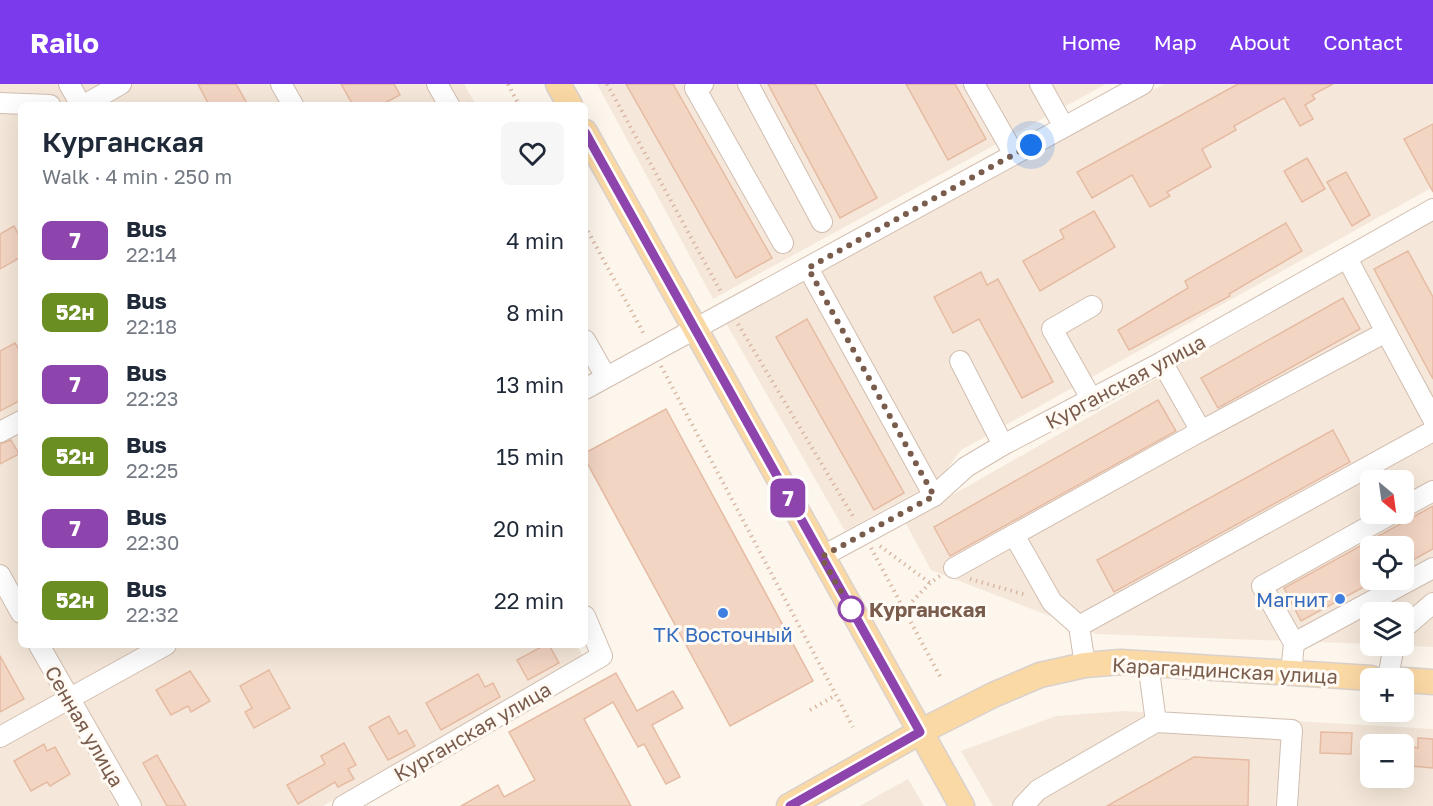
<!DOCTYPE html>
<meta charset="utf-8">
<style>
body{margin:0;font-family:"Golos Text",sans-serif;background:#f6f6f7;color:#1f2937;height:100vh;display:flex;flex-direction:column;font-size:22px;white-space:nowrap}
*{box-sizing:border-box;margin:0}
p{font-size:20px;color:#747a83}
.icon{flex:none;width:33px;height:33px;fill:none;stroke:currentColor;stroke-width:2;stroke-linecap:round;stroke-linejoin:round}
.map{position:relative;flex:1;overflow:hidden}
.side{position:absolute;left:18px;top:18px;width:570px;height:546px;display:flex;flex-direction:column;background:#fff;border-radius:9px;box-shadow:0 6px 24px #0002}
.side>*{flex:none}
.badge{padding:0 12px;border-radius:9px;font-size:21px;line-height:39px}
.needle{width:39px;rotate:151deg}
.tools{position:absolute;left:1360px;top:386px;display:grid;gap:12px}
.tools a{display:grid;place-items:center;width:54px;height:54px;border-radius:9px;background:#fff;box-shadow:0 6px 24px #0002;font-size:30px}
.you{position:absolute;width:30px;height:30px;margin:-15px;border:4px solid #fff;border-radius:50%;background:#1a73e8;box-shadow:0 0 0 9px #1a73e833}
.map>.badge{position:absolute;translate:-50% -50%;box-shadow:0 0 0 3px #fff}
.round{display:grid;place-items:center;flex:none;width:63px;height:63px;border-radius:9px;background:#f6f6f7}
.headline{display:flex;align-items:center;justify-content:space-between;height:102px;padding:0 24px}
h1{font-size:28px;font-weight:600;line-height:45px}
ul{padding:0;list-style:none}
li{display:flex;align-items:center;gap:18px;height:72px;padding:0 24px}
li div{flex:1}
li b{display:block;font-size:22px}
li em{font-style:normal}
li .badge{min-width:66px;font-weight:700;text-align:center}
header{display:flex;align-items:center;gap:36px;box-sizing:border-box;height:84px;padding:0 30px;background:#7c3aed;color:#fff}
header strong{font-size:28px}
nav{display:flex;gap:33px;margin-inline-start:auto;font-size:21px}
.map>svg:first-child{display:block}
</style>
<header>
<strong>Railo</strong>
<nav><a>Home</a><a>Map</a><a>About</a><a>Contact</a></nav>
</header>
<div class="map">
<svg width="1433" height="722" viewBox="0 0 1433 722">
<rect width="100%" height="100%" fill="#fdf6ec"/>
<g fill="#f5e8da" fill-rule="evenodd">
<path d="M0 0H464L476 21H21V561H577L584 574 323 722H0Z"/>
<path d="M597 0H1106L713 215Z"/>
<path d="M1164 0H1433V103L961 366 939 396 845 447 726 239Z"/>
<path d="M1433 137V563L1385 561H1404V528H1371V560L1096 550 931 486 905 438ZM1371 396H1404V429H1371ZM1371 462H1404V495H1371Z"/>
<path d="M1125 627 1433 645V722H993L961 667 1056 632ZM1371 660H1404V693H1371Z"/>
<path d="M908 695 924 722H860L886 707Z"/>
</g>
<g fill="#f3d5c3" stroke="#e6bba3" stroke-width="1.5">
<path d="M198 0H236L248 21H209Z"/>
<path d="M341 0H394L400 11 381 21H353Z"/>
<path d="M626 0H673L772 174 736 194Z"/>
<path d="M768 0H815L877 114 840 134Z"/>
<path d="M906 0H955L986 55 948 76Z"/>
<path d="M1238 0H1333L1312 11 1315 15 1305 21 1313 35 1300 42 1284 14 1234 42 1236 46 1202 65 1211 83 1167 108 1170 112 1150 123 1132 91 1092 114 1077 88Z"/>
<path d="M1433 40V108L1404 55Z"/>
<path d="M1307 74 1325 105 1302 118 1284 87Z"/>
<path d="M1346 88 1370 131 1352 142 1327 98Z"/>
<path d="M1094 127 1115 163 1040 207 1023 177 1064 154 1060 146Z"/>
<path d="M1286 139 1302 167 1229 210 1230 212 1129 266 1118 246 1188 204 1185 197Z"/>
<path d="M14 142 21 155V173L0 185V150Z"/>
<path d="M1408 167 1433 213V295L1374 185Z"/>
<path d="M981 188 987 201 998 195 1053 298 1022 314 979 235 953 249 934 213Z"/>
<path d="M1343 214 1360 245 1218 324 1201 294Z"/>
<path d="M807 235 904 409 874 426 776 253Z"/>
<path d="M15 259 21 269V316L0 327V267Z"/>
<path d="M1158 316 1176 347 950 472 934 443Z"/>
<path d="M666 325 813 597 730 642 585 375V369Z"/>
<path d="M1333 346 1350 378 1114 508 1097 476Z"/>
<path d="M11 356 19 370 0 380V360Z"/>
<path d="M1433 422V465L1404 481V462H1371V499L1301 537 1284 504Z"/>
<path d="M545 561H549L559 579 528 596 517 576Z"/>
<path d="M0 572 24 615 0 628Z"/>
<path d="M269 586 290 624 254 644 245 628 252 624 240 602Z"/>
<path d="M190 587 210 617 191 628 188 622 171 631 156 606Z"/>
<path d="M616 589 637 627 673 607 683 624 652 641 680 693 666 700 644 660 638 663 613 618 584 635 631 722H461L498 701 504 713 535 696 509 648Z"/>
<path d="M478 590 485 603 493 599 500 613 441 646 426 619Z"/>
<path d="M389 632 399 650 406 646 415 662 388 676 369 643Z"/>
<path d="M1321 648 1352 649 1351 670 1320 669Z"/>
<path d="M1418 654 1433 655V684L1412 682 1413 663 1418 664Z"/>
<path d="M344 659 356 681 348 685 354 695 338 703 335 698 298 720 287 701 325 680 321 672Z"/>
<path d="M44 660 47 667 55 663 70 690 50 702 47 698 31 707 14 677Z"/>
<path d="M157 671 186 722H167L143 679Z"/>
<path d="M1194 673 1249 676 1248 722H1107Z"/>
</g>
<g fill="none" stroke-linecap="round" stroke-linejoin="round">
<defs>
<g id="minor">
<path d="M69 0 81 21"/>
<path d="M281 0 293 21"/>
<path d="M437 0 449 21"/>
<path d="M703 0 695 4 783 159"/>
<path d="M748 0 822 138"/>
<path d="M974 0 1014 70"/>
<path d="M1040 0 1064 43"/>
<path d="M0 19 50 21"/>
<path d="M84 21 121 0"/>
<path d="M808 184 934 412"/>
<path d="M1386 248 1433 335"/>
<path d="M585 256 606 293"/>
<path d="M960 277 1003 361"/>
<path d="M585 305 1143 0"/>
<path d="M1092 316 1052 245 1092 222"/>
<path d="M1201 347 1386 248 1347 174"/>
<path d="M0 348 21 337"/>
<path d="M1404 423 1433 407"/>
<path d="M1014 451 1052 518 1079 542"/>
<path d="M821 473 934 412 966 383 1003 361 1162 278 1433 125"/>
<path d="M954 484 1201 347 1162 278"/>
<path d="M0 491 21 529"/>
<path d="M1404 544 1433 519"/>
<path d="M1294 559 1262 502 1393 429"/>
<path d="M39 561 131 722"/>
<path d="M1148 579 1156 638 1292 646 1287 722"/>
<path d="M1085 581 1079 542 1433 347"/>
<path d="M1291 589 1294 559 1433 484"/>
<path d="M1388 594 1394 561"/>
<path d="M0 653 166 561"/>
<path d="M343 722 602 572 585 532"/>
<path d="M1023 722 1038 706 1156 638"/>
</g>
<g id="major">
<path d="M558 0 570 21"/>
<path d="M585 48 962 722"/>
<path d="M1404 596 1433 598"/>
<path d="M789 722 920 648 993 611 1040 591 1085 581 1121 578 1371 594"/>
</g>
</defs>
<use href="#minor" stroke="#d1beb0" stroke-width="22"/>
<use href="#major" stroke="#dad1cd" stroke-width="27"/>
<g stroke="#d9b8a5" stroke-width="4" stroke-dasharray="1.5 4.5" stroke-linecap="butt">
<path d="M508 0 519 21"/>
<path d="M607 0 722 210"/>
<path d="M585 142 645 252"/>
<path d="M738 240 854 434"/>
<path d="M661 282 853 643"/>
<path d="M880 462 930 499"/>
<path d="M871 464 942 596"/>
<path d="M970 495 1026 511"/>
<path d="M904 526 930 499 940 492"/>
<path d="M810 626 836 611"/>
</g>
<use href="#minor" stroke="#fff" stroke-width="20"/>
<use href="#major" stroke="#fbd9a5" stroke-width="24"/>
</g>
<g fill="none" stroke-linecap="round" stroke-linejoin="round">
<defs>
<path id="line" d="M585 48 920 648 790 722"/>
</defs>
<use href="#line" stroke="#fff" stroke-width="14"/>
<use href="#line" stroke="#8e44ad" stroke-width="9"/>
<path stroke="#7a5c4d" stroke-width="6" stroke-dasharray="0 10.8" d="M851 525 854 530 821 473 934 412 808 184 1031 61"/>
</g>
<g fill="#3f7fe0" stroke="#fffaf3" stroke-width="2">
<circle cx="1340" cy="515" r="6"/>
<circle cx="723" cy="529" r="6"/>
</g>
<circle fill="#fff" stroke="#8e44ad" stroke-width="3" cx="851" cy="525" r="12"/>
<g text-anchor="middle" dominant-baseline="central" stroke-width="6" stroke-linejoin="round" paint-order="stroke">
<g font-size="20" fill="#7a5c4d" stroke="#fffaf3">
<text transform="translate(1125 297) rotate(-28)">Курганская улица</text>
<text transform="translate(1225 586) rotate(3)">Карагандинская улица</text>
<text transform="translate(85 642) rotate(60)">Сенная улица</text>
<text transform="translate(472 647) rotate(-30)">Курганская улица</text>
</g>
<g font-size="20" fill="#366cbe" stroke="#fffaf3" text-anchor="end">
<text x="1328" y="515">Магнит</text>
<text x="723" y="550" text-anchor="middle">ТК Восточный</text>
</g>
<g font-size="20" font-weight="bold" fill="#7a5c4d" stroke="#fffaf3" text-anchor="start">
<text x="869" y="525">Курганская</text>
</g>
</g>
</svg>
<div class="tools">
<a><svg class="needle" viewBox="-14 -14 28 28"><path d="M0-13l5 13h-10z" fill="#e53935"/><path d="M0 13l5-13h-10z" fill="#747a83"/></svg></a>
<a><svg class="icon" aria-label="locate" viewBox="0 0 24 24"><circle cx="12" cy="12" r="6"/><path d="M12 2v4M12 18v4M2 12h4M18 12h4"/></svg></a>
<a><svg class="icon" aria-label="layers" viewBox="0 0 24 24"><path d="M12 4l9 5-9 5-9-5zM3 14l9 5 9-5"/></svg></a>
<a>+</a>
<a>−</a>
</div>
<div class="you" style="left:1031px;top:61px"></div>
<b class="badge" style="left:788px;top:414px;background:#8e44ad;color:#fff">7</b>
<section class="side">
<div class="headline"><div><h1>Курганская</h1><p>Walk · 4 min · 250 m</p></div><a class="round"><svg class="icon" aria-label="heart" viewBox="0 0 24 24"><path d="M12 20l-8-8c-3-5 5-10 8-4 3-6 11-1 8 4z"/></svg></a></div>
<ul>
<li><span class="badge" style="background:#8e44ad;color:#fff">7</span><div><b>Bus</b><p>22:14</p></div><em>4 min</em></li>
<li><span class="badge" style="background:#6b8e23;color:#fff">52н</span><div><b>Bus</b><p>22:18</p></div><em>8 min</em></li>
<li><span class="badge" style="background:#8e44ad;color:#fff">7</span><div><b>Bus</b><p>22:23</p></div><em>13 min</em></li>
<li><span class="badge" style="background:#6b8e23;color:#fff">52н</span><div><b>Bus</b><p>22:25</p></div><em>15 min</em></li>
<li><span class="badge" style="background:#8e44ad;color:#fff">7</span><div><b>Bus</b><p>22:30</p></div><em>20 min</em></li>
<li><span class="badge" style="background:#6b8e23;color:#fff">52н</span><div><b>Bus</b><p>22:32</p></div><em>22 min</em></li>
</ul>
</section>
</div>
